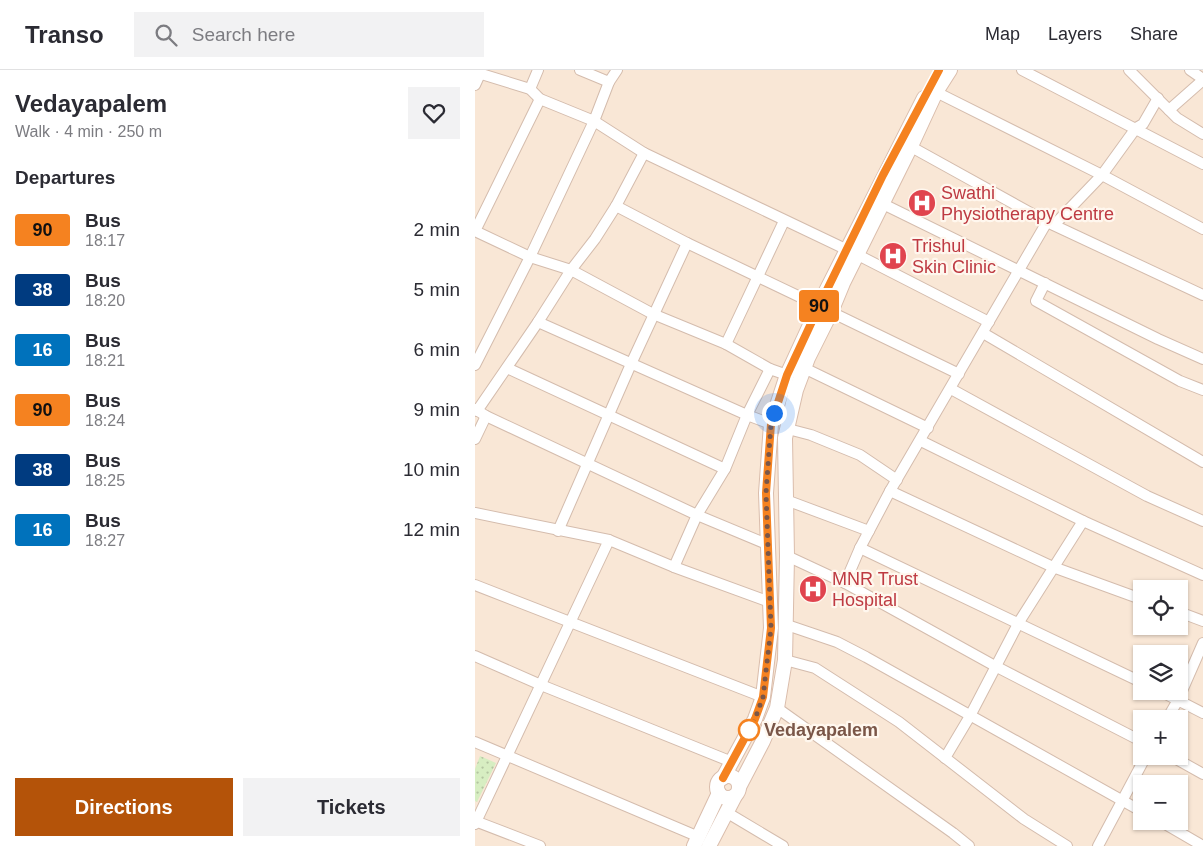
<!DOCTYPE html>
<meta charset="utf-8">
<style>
body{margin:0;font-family:Helvetica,sans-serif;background:#f2f2f3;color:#2b2b33;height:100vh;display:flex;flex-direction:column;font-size:19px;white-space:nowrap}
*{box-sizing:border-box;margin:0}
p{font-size:16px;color:#7c7c81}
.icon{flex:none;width:28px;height:28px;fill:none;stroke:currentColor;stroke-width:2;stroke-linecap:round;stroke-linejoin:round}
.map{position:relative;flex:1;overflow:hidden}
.panel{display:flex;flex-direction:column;background:#fff;width:475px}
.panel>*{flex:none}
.badge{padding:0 10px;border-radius:4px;font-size:18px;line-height:32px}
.fabs{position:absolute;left:658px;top:510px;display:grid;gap:10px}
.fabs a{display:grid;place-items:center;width:55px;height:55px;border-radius:0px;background:#fff;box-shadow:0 1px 4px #0004;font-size:25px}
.you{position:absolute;width:25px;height:25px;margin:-12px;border:4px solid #fff;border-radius:50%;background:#1a73e8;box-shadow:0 0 0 8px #1a73e833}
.map>.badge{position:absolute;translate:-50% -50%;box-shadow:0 0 0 2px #fff}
h2{padding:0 15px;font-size:19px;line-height:45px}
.round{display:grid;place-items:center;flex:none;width:52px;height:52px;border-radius:0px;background:#f2f2f3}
.summary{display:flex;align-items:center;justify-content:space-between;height:85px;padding:0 15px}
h1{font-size:24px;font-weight:700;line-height:38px}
.primary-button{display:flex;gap:10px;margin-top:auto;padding:10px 15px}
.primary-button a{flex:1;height:58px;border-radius:0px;background:#b45309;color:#fff;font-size:20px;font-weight:700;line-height:58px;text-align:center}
.primary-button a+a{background:#f2f2f3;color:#2b2b33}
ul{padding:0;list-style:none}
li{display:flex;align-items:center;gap:15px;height:60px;padding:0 15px}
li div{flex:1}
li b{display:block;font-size:19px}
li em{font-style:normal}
li .badge{min-width:55px;font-weight:700;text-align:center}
header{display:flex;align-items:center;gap:30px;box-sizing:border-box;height:70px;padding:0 25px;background:#fff;border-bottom:1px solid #e1e1e2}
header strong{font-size:24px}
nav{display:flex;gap:28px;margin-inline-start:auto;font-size:18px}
.search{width:350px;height:45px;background:#f2f2f3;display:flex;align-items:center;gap:12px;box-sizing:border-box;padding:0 18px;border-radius:0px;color:#7c7c81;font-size:19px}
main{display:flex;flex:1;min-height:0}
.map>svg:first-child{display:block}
</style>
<header>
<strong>Transo</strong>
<div class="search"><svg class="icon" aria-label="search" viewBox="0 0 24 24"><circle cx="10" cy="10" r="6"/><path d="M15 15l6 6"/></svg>Search here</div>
<nav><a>Map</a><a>Layers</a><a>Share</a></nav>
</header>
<main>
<section class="panel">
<div class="summary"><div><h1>Vedayapalem</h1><p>Walk · 4 min · 250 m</p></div><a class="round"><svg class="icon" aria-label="heart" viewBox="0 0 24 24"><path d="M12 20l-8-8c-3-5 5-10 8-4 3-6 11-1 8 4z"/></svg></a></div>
<h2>Departures</h2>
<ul>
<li><span class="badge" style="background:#f58220;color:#111">90</span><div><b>Bus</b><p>18:17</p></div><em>2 min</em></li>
<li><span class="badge" style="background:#003b80;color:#fff">38</span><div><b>Bus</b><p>18:20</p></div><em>5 min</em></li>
<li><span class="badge" style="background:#0072bc;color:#fff">16</span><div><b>Bus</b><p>18:21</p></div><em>6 min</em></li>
<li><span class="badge" style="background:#f58220;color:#111">90</span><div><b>Bus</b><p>18:24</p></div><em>9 min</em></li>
<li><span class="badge" style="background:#003b80;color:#fff">38</span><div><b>Bus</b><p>18:25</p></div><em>10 min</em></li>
<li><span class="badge" style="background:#0072bc;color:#fff">16</span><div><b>Bus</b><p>18:27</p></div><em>12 min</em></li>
</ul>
<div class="primary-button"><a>Directions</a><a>Tickets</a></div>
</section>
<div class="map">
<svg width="728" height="776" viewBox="0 0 728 776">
<defs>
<pattern id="park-dots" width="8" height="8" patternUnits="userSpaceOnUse" patternTransform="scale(1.25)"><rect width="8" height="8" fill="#d7eec2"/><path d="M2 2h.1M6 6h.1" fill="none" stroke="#b3c4a0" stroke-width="1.8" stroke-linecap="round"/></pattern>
</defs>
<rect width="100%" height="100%" fill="#fef3e6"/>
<path fill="#f9e7d6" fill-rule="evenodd" d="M0 0H728V776H0ZM666 519H704V556H666ZM666 584H704V621H666ZM666 649H704V686H666ZM666 714H704V751H666Z"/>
<path fill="url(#park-dots)" d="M5 686 21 693 2 732 0 731V699Z"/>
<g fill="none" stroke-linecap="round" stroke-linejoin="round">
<defs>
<g id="minor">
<path d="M105 0 134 12"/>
<path d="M547 0 728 94"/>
<path d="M654 0 702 48 728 64"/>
<path d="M715 0 728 9"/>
<path d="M0 2 55 19 65 29 119 51 169 83 383 185 514 252"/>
<path d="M0 15 5 4"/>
<path d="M55 19 63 0"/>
<path d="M461 22 627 105 728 159"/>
<path d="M694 40 728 10"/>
<path d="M431 74 572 152 728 225"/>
<path d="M408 134 683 269 728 289"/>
<path d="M141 136 212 173 344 236"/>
<path d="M579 155 627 105 661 58 668 54 683 28"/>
<path d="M0 161 55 187 96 200 178 244 251 274 295 299 312 305"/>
<path d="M0 161 65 29"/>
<path d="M570 213 561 231 705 311 728 320"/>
<path d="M356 242 484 304"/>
<path d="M63 252 272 345 296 354"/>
<path d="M508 263 728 392"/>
<path d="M251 274 309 151"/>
<path d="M0 295 55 187 119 51 134 12 142 0"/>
<path d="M32 298 250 399"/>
<path d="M329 298 453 358"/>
<path d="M476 319 672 426 728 451"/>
<path d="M0 339 11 346 222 445 294 475"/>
<path d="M2 341 63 252 96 200 120 169 141 136 169 83"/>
<path d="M313 359 336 365 385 385 422 410"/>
<path d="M0 369 11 346"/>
<path d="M446 371 608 451 728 505"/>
<path d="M415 421 578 497 666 529"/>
<path d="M311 430 394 461"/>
<path d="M0 443 134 470 199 497 295 532"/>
<path d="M83 461 156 294 212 173"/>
<path d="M385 478 666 612"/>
<path d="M312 486 370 513 520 596 666 671"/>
<path d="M199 497 222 445 250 399 272 345 295 299"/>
<path d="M370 513 385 478 415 421 572 152"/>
<path d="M0 515 288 627"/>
<path d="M704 542 728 551"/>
<path d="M309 554 362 572 391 587 666 741"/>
<path d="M0 586 66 615 257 692"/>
<path d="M310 590 340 598 424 652 549 749 592 776"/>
<path d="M685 621 728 643"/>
<path d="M302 638 478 763 494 776"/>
<path d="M692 649 703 630 728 573"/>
<path d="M0 672 224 767"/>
<path d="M696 686 728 704"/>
<path d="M470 688 495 646 544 552 608 451"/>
<path d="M251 742 308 776"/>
<path d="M0 751 65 776"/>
<path d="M685 751 728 776"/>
<path d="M0 754 134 470"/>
<path d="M623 776 671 686"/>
</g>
<g id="secondary">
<circle cx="253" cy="717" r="11"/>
<path d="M248 708 280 649 288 627 296 558 291 423 296 354 312 305 347 229 449 28"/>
<path d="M264 717 288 671 302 638 310 590 312 486 310 368 321 320 333 288 356 242 368 213 436 76 461 22 475 0"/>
<path d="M219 776 244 723"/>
<path d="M234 776 260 726"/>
</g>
</defs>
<use href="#minor" stroke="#d4bcad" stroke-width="12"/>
<use href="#secondary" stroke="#dabdac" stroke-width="16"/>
<use href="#minor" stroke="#fff" stroke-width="10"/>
<use href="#secondary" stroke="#fff" stroke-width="14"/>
</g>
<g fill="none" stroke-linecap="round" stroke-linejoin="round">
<defs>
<path id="line" d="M248 708 280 649 288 627 296 558 291 423 296 354 312 305 347 230 408 105 464 0"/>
</defs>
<use href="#line" stroke="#fff" stroke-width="11"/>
<use href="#line" stroke="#f58220" stroke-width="8"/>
<path stroke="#7a5648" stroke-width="5" stroke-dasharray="0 9" d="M274 660 272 664 280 649 288 627 296 558 291 423 296 354 299 343"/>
</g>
<defs>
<symbol id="hospital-disc" viewBox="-11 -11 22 22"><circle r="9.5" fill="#e0444e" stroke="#fff7ee"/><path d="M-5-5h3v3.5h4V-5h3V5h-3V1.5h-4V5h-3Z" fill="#fff"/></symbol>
</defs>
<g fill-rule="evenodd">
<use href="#hospital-disc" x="431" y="117" width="32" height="32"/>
<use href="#hospital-disc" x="402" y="170" width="32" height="32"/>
<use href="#hospital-disc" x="322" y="503" width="32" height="32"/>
</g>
<circle fill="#fff" stroke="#f58220" stroke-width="2.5" cx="274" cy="660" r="10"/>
<g text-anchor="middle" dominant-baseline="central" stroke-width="4.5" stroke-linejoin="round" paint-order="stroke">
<g font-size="18" fill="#be3a42" stroke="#fff7ee" text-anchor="start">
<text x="466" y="123">Swathi<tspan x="466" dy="21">Physiotherapy Centre</tspan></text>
<text x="437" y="176">Trishul<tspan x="437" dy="21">Skin Clinic</tspan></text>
<text x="357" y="509">MNR Trust<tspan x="357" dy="21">Hospital</tspan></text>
</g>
<g font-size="18" font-weight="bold" fill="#7a5648" stroke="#fff7ee" text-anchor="start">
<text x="289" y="660">Vedayapalem</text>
</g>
</g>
</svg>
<div class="fabs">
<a><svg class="icon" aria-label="locate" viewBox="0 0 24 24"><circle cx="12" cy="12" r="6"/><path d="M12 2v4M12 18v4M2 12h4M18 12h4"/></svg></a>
<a><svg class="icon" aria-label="layers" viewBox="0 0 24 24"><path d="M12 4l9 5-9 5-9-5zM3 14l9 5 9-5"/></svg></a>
<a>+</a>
<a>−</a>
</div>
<div class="you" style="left:299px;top:343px"></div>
<b class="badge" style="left:344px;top:236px;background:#f58220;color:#111">90</b>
</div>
</main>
